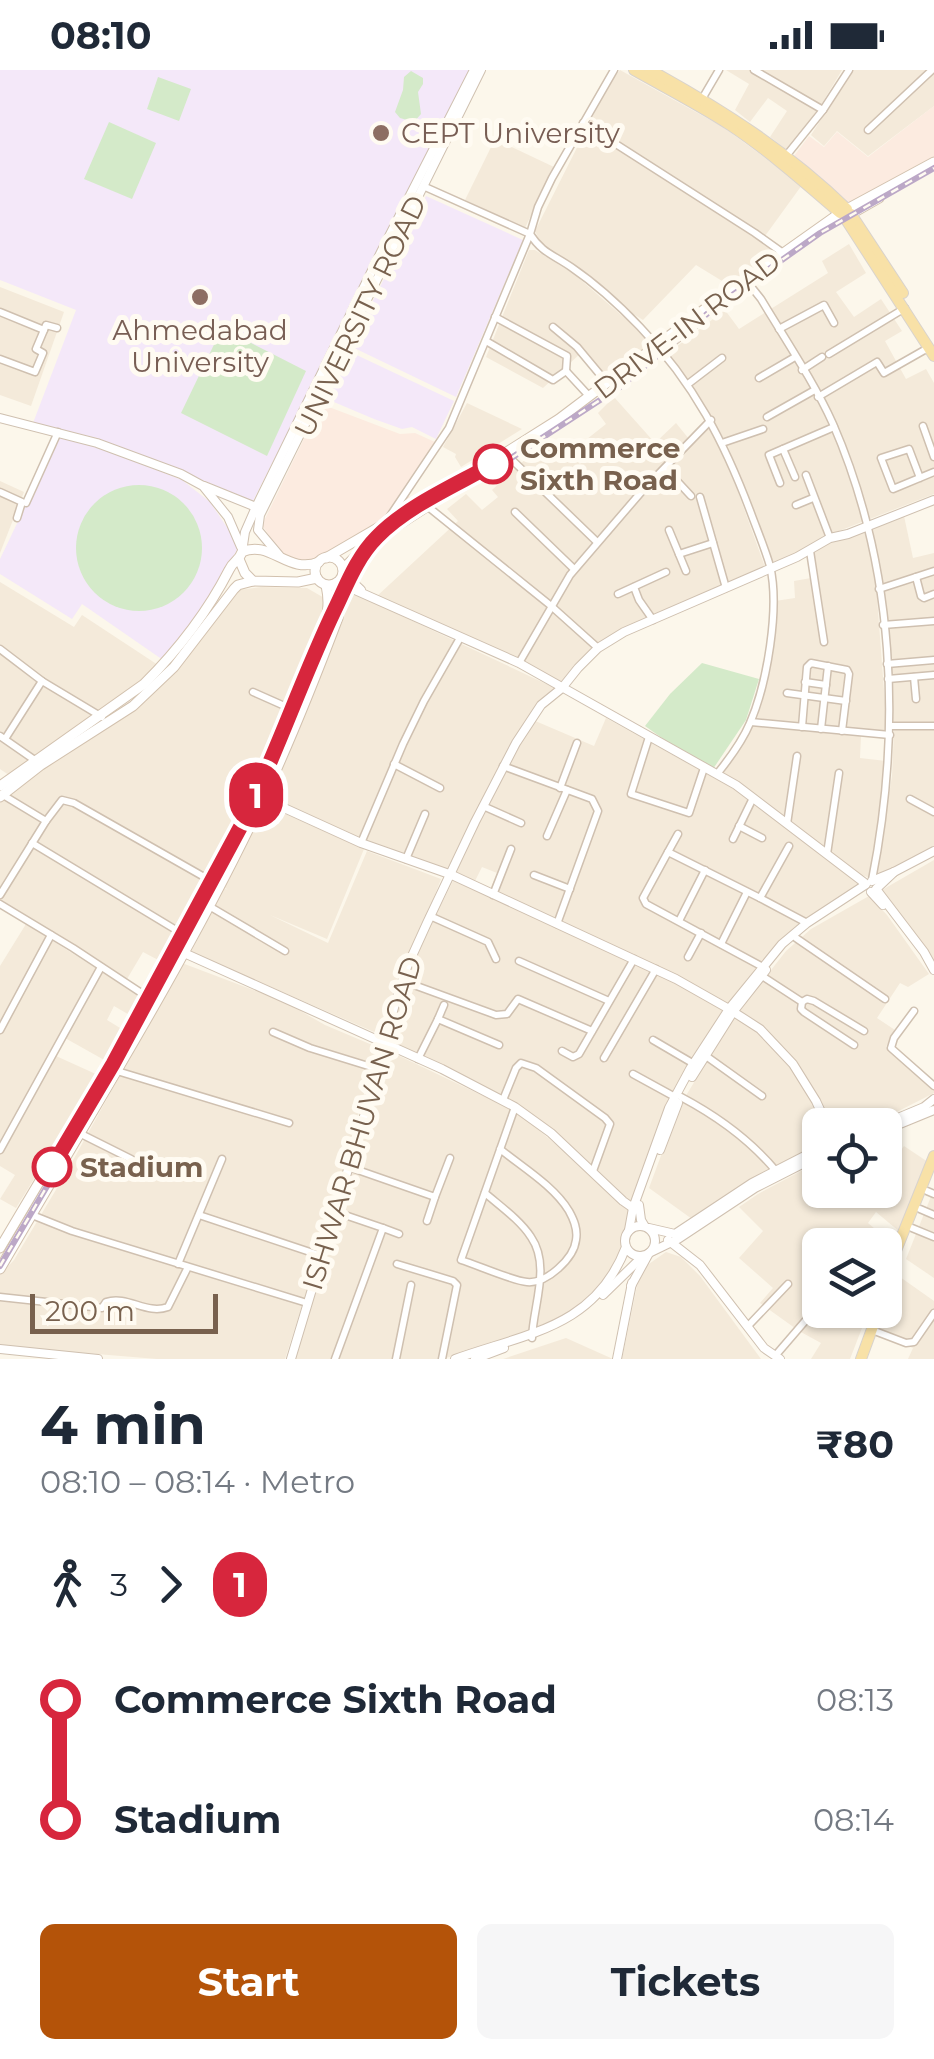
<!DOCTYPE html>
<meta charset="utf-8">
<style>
body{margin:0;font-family:Montserrat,sans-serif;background:#f6f6f7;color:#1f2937;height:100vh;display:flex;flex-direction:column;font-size:38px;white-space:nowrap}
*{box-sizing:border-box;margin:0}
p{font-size:32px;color:#747a83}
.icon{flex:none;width:55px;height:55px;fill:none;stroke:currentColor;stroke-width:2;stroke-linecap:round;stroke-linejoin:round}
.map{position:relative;height:1289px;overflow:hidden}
.panel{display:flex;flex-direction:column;background:#fff;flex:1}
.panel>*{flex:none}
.badge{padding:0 20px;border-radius:32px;font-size:35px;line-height:65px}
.buttons{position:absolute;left:802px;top:1038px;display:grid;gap:20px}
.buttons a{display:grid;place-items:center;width:100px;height:100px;border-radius:15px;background:#fff;box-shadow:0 2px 8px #0004;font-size:50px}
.scale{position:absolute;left:30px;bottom:25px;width:188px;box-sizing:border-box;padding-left:10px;border:5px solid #78614e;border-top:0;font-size:28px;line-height:35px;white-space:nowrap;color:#78614e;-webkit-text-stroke:8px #fffbf2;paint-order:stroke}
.map>.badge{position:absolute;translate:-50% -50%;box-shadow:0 0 0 5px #fff}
.legs{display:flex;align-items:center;gap:15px;height:110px;padding:0 40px;font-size:32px}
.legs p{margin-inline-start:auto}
.summary{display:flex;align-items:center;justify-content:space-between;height:170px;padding:0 40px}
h1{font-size:55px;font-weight:700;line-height:75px}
.primary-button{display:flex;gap:20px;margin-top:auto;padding:20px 40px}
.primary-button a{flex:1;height:115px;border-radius:15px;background:#b45309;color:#fff;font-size:40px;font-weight:700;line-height:115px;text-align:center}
.primary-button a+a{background:#f6f6f7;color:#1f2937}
ul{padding:0 40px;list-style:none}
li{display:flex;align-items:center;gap:35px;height:120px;font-size:38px}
li i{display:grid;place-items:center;width:15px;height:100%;margin:0 12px;background:currentColor}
li i::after{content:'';width:25px;height:25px;margin:-12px;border:8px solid;border-radius:50%;background:#fff}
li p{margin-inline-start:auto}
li:first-child i{background:linear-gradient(#0000 50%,currentColor 0)}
li:last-child i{background:linear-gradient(currentColor 50%,#0000 0)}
.status{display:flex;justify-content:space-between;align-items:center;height:70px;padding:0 50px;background:#fff;direction:ltr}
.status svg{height:28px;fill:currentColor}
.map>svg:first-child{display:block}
</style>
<div class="status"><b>08:10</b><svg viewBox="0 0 49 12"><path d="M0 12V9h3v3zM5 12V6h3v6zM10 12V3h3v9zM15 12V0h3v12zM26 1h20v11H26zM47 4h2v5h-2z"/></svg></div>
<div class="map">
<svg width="934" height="1289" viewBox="0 0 934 1289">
<rect width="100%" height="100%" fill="#fcf7eb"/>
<g fill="#f4eada">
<path d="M620 0 723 57 802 115 765 166 781 180 727 214 696 195 643 250 627 240 576 196 542 175 535 161 609 14Z"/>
<path d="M726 0H842L821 35 787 80 770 67 787 41 768 28 750 52 735 40 749 14Z"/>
<path d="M853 0H934V36L868 86 837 61 824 76 811 65Z"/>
<path d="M495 69 554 97 525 158 465 130Z"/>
<path d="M849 174 866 203 836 222 854 247 881 229 902 261 885 271 906 309 926 299 934 313V424L826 466 808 478 772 495 728 376 693 316 668 283 725 240 739 259 828 203 822 191Z"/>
<path d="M529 180H535L574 204 628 251 652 276 607 311 582 282 543 318 486 287Z"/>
<path d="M0 217 64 242 31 336 0 325Z"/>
<path d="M614 327 655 373 676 353 689 369 706 351 728 394 765 497 597 575 574 595 561 612 376 527 458 451 447 439 466 424 482 440 498 427 492 420 529 386 555 371 580 394 590 383 582 373 606 354 598 343Z"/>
<path d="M467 333 522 359 461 397 455 387 456 384 443 377Z"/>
<path d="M0 411 24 422 0 483Z"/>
<path d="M904 446 913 488 934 483V776L876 807 892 706 894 660 883 522 873 459Z"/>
<path d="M866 460 875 501 887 660V667L861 666 860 688 886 691V703L870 808 854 802 720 704 738 683 752 655 765 618 771 592 775 531 795 528 794 511 811 508 808 483 831 470Z"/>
<path d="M0 512 74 557 82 545 158 595 143 611 9 705 0 699Z"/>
<path d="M261 517 307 518 326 529 324 544 249 723 208 806 162 892 143 882 127 909 0 832V732L42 697 134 640 179 598 238 520Z"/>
<path d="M353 523 555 618 538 632 512 671 471 751 449 800 400 784 266 728Z"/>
<path d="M606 648 732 718 861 815 807 849 728 937 490 820 497 803 482 797 474 813 455 803 477 752 533 650 594 676Z"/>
<path d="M265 735 364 779 327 869 270 845 328 873 367 781 441 809 381 965 191 882 224 818 228 820 224 817Z"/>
<path d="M934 790V893L926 877 882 820Z"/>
<path d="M454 809 556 858 608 879 675 911 725 941 690 995 632 1135 553 1061 515 1034 482 1015 386 973 409 898Z"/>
<path d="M869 826 887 845 929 904 908 917 900 913 877 948 895 960 886 977 916 1002 934 1020V1023L871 1055H820V1078L692 1149 649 1118 679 1037 734 947 786 881 811 859Z"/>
<path d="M26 854 143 928 133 947 114 936 107 950 125 961 106 991 65 968 56 986 98 1005 16 1138 0 1129 15 1105 0 1096V896Z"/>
<path d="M182 893 285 932 325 955 377 977 327 1158 285 1289H157L0 1276V1205L14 1190 66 1103Z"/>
<path d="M387 980 517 1042 590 1103 630 1138 626 1159 621 1169 623 1177 607 1209 593 1226 574 1241 543 1257 443 1289H295Z"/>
<path d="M904 1076 928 1092 900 1162 876 1142 868 1153 895 1176 885 1201V1175H820V1240H869L850 1289H811L821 1273 799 1261 760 1233 773 1218 739 1188 763 1161 739 1137 758 1124 820 1091V1120H885V1087L892 1092Z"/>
<path d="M934 1119V1208L906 1189Z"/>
<path d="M666 1182 681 1187 700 1206 761 1289H622L639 1206 646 1196Z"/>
<path d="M900 1207 934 1231V1289H908L913 1278 876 1265Z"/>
<path d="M566 1268 613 1289H503Z"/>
</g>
<g fill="#fcebe0">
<path d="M934 36V86L848 133 794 86 809 66 824 77 837 62 868 87Z"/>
<path d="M321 334 400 364 415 363 435 372 405 419 413 433 311 491 301 493 281 483 262 455Z"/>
</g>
<g fill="#f4e8f9">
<path d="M0 0H470L253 431 97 368 33 353 76 240 0 210Z"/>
<path d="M426 126 523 170 456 327 350 276Z"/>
<path d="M346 280 454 331 436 369 412 357 402 359 374 349 322 327Z"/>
<path d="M59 366 91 374 182 410 210 432 232 465 237 480 204 538 163 590 82 534 72 549 0 504V489Z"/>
</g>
<g fill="#d4eac9">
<path d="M411 1 423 8V14L418 22 421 44 414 52 400 48 395 42 403 20 404 7Z"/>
<path d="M158 7 191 19 179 51 147 39Z"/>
<path d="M109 52 156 73 132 129 84 109Z"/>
<path d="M222 258 306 301 267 386 181 343Z"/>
<circle cx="139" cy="478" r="63"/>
<path d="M702 593 759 609 746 650 713 699 679 680 645 656 670 624Z"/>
</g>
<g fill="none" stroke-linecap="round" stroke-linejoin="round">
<defs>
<g id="minor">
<path d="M754 0 823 40"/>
<path d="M702 29 719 0"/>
<path d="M583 53 755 163 783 183"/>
<path d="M868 60 932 0"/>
<path d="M786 86 823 40 849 0"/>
<path d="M423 116 530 164C542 183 554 185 571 197 596 214 619 235 640 257 694 313 725 373 752 446 758 462 765 479 770 496 780 538 767 614 750 653 742 672 730 688 717 704"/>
<path d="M749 214 761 229C785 269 814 312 833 354 895 497 902 659 872 810"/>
<path d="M0 242 44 260 36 279 43 283 35 302 0 289"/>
<path d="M495 247 567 286 566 301"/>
<path d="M553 257 577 277 607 313"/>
<path d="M779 259 824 235 834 253"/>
<path d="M44 260 46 255 57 258"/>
<path d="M486 271 553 310 566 301 589 326"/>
<path d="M829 284 905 238"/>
<path d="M802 300 822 287"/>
<path d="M759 308 795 287"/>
<path d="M688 314 722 288"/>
<path d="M818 327 877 292 884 303 928 278"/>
<path d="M767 347 813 321"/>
<path d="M923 356 934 387"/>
<path d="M722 373 763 359"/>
<path d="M783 379 795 407"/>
<path d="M509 387 597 472"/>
<path d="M665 398 691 426"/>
<path d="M806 405 830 468"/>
<path d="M920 408 909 379 881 388 893 419 934 402"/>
<path d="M780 413 769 385 834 357"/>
<path d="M0 422 22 432 17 448"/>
<path d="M700 427 726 518"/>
<path d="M26 433 58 362"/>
<path d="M796 435 813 428"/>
<path d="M427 436 550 535 598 578"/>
<path d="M515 442 574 499"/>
<path d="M386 452 449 358 530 164 538 137 552 108 614 0"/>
<path d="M669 460 686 501"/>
<path d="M810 481 824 572"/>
<path d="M679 484 713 473"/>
<path d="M916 507 921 526 924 528 934 524"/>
<path d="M634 517 639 530 653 550"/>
<path d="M879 519 934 501"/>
<path d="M618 524 666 502"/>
<path d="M883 555 934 551"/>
<path d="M0 579 42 611 102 647"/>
<path d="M519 593 570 505 643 420 711 350"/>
<path d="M887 594 934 590"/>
<path d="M914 607 916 629"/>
<path d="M888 609 934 605"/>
<path d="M805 612 826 615"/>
<path d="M253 622 289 638"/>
<path d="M787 623 846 631"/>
<path d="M751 652 890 665"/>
<path d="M890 656H934"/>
<path d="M802 657 807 597 811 593 847 600 849 604 842 661"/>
<path d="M821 659 828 596"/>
<path d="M0 666 36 691"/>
<path d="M649 667 631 724 689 743 704 698"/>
<path d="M5 669 42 611"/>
<path d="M394 694 440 718"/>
<path d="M503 696 592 729 598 741 557 854"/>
<path d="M560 718 577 673"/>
<path d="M3 725 46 751"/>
<path d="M910 729 934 742"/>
<path d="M483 736 521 753"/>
<path d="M787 754 797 686"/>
<path d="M739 756 762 768"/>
<path d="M547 766 567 720"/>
<path d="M733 769 753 728"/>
<path d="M32 773 181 863"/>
<path d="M361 773 403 674 424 631 460 568"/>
<path d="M789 776 760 828 807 853"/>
<path d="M668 782 678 764"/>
<path d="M827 784 839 703"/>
<path d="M406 789 425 744"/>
<path d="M534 805 570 819"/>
<path d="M0 825 46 751 62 730 74 733 220 816"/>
<path d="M493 825 511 779"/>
<path d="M760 828 668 782 643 828 646 834 763 897"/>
<path d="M0 834 73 878 155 932"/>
<path d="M209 836 285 881"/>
<path d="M430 846 488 872 496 889"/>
<path d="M679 851 705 800"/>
<path d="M796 868 885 929"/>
<path d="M721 874 747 822"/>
<path d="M688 887 701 863"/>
<path d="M519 891 609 931"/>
<path d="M762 906 802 932 801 939 804 942 854 975"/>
<path d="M403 911 496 945 507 944 518 929 592 961"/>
<path d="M802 932 807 929 814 931 864 961"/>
<path d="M914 941 894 968 891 978 934 1016"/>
<path d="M438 949 444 935"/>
<path d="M0 960 51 865"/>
<path d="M273 962 310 978 378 999"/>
<path d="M653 970 694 994"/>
<path d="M562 981 573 987 579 984 634 889"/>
<path d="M706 986 762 1026"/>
<path d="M604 988 656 899"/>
<path d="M418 989 438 949 499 975"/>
<path d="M117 1001 289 1053"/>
<path d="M633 1004 675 1027"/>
<path d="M681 1027C715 1045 751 1071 776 1101"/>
<path d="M503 1030 516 998 521 993 536 998 605 1048 610 1054 593 1101"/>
<path d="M81 1064 131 1089"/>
<path d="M500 1079C522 1097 554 1116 569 1141 574 1150 578 1159 576 1170 574 1188 547 1214 527 1212 513 1211 477 1195 461 1190L515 1037"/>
<path d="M0 1080 101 897"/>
<path d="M349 1097 435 1127 450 1088"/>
<path d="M927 1121 934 1124"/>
<path d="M485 1123C500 1136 520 1150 531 1167 551 1196 533 1236 532 1268"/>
<path d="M920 1139 934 1145"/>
<path d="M32 1145 72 1161 307 1233"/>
<path d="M199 1145 322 1186"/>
<path d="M427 1151 435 1127"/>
<path d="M383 1158 399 1164"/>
<path d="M912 1158 934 1167"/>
<path d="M178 1194 222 1089"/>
<path d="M397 1194 453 1211 457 1215 442 1289"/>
<path d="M0 1227 102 1238 106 1232C128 1225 146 1245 168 1237L188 1197"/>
<path d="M748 1256 788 1214"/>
<path d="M872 1260 906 1273 914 1272 934 1243"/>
<path d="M775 1286 818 1236"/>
<path d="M335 1289 383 1158 336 1142"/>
<path d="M396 1289 411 1215"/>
</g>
<g id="tertiary">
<path d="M0 348 97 373 181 404 203 416 228 447 241 477"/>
<path d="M204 416 256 437"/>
<path d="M242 482 245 462 256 437 381 182 474 0"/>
<path d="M279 485 258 460 260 445 481 0"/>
<path d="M343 503 361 520"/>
<path d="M337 512 519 593 736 715 866 814"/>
<path d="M260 727 361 773 452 805 676 909 729 939 760 959 793 994 816 1031 827 1055"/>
<path d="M894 802 876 819 924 882 934 900"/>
<path d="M872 811 894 802 934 781"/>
<path d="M871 822 883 835"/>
<path d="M173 878 442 999 515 1037 551 1063 623 1131 633 1138 639 1140"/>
<path d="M692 1007 733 942 766 900"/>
<path d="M881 1055 924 1037 934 1029"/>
<path d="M885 1060 934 1040"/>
<path d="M660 1080 678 1033"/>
<path d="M639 1135 641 1150 644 1155"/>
<circle cx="640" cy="1171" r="15"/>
<path d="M649 1158 675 1164 752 1113 820 1078"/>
<path d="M629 1160 633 1138 669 1038 690 999 729 939 782 874 807 853 865 815"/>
<path d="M668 1170 700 1195 764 1278 780 1289"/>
<path d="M631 1216 649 1183 678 1169 755 1118 820 1085"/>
<path d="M603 1225 643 1186"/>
<path d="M0 1279 98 1289"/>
<path d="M291 1289 365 1043 395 934 407 897 427 853 475 752 516 673 541 635 562 618 578 598 598 578 624 562 797 487 830 468 848 464 934 430"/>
<path d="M455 1289C527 1263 595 1258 626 1177"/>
<path d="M475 1289 504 1278"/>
<path d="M617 1289 632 1213"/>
</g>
<g id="secondary">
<path d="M847 139 934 92"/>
<path d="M851 144 879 128"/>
<path d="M621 311 700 250"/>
<circle cx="329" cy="501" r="14"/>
<path d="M326 488 494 390 559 349 710 235 840 143"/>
<path d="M239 489 245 503 253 511 298 512 317 508"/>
<path d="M343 499 366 476 428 436"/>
<path d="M0 716 144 614C178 580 207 543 229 500 233 491 239 491 242 482 270 469 288 505 319 492"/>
<path d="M0 727 41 695 133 636 174 597 234 519 238 515 253 511"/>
<path d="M0 1178 98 1013 234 766 321 563C328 545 330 534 326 515"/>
<path d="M0 1199C87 1049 180 902 255 746 286 682 313 614 338 548L340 532 334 514"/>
</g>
<g id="primary">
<path d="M634 0C666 18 699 35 730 55 769 81 804 112 840 143"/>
<path d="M650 0C721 39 789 82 847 139"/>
<path d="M851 144 903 223"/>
<path d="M845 148 934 286"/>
<path d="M885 1208 934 1086"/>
<path d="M885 1225 895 1202"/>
<path d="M861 1289 879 1240"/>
</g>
</defs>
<use href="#minor" stroke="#cfc0b0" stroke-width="9"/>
<use href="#tertiary" stroke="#cfc0b0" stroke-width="10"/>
<use href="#secondary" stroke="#d2c1ae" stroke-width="11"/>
<use href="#primary" stroke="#d9d3cd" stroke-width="12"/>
<use href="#minor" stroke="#fff" stroke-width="6"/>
<use href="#tertiary" stroke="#fff" stroke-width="8"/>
<use href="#secondary" stroke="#fff" stroke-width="9"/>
<use href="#primary" stroke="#f8e1a7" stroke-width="10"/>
<defs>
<path id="rail" d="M0 1196 118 996 233 787 260 732 327 568 370 484 381 470 405 451 496 398 620 317 714 238 820 163 934 98"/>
</defs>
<use href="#rail" stroke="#bca8c7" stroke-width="6"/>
<use href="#rail" stroke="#fffbf2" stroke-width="2.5" stroke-dasharray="8" stroke-linecap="butt"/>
</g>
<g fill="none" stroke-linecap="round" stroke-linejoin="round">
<defs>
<path id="line-1" d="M52 1097 113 994 241 756C276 686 301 610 335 539 347 514 357 487 377 467 407 436 456 415 493 394"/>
</defs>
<use href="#line-1" stroke="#fff" stroke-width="22"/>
<use href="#line-1" stroke="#d7263d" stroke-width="15"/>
</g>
<g fill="#8d6e63" stroke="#fffbf2" stroke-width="4">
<circle cx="381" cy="63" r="10"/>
<circle cx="200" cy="227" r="10"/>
</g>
<g fill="#fff" stroke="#d7263d" stroke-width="5">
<circle cx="493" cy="394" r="18"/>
<circle cx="52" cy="1097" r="18"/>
</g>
<g text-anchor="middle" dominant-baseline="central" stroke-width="10" stroke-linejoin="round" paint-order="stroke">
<g font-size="28" fill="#785e54" stroke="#fffbf2" text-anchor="start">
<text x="401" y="63">CEPT University</text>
<text x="200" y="260" text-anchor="middle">Ahmedabad<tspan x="200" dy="32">University</tspan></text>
</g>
<g font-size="28" fill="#78614e" stroke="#fffbf2">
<text transform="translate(360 246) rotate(-64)">UNIVERSITY ROAD</text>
<text transform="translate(687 255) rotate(-37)">DRIVE-IN ROAD</text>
<text transform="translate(362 1053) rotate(-73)">ISHWAR BHUVAN ROAD</text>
</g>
<g font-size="28" font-weight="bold" fill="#78614e" stroke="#fffbf2" text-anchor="start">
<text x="520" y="378">Commerce<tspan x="520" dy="32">Sixth Road</tspan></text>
<text x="80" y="1097">Stadium</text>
</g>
</g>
</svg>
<div class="buttons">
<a><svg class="icon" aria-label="locate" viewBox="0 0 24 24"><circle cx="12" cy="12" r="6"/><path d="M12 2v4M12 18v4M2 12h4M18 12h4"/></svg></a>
<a><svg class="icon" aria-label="layers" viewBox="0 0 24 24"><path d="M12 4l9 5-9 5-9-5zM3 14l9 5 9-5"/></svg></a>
</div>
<div class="scale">200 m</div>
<b class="badge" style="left:256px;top:725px;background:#d7263d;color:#fff">1</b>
</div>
<section class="panel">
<div class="summary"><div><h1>4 min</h1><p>08:10 – 08:14 · Metro</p></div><b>₹80</b></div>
<div class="legs"><svg class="icon" aria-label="walk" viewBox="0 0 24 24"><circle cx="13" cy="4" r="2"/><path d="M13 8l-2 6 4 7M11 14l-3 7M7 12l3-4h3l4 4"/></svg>3<svg class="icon" aria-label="forward" viewBox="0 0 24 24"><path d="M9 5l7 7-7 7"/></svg><b class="badge" style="background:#d7263d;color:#fff">1</b></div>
<ul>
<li><i style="color:#d7263d"></i><b>Commerce Sixth Road</b><p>08:13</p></li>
<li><i style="color:#d7263d"></i><b>Stadium</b><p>08:14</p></li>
</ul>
<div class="primary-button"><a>Start</a><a>Tickets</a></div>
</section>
